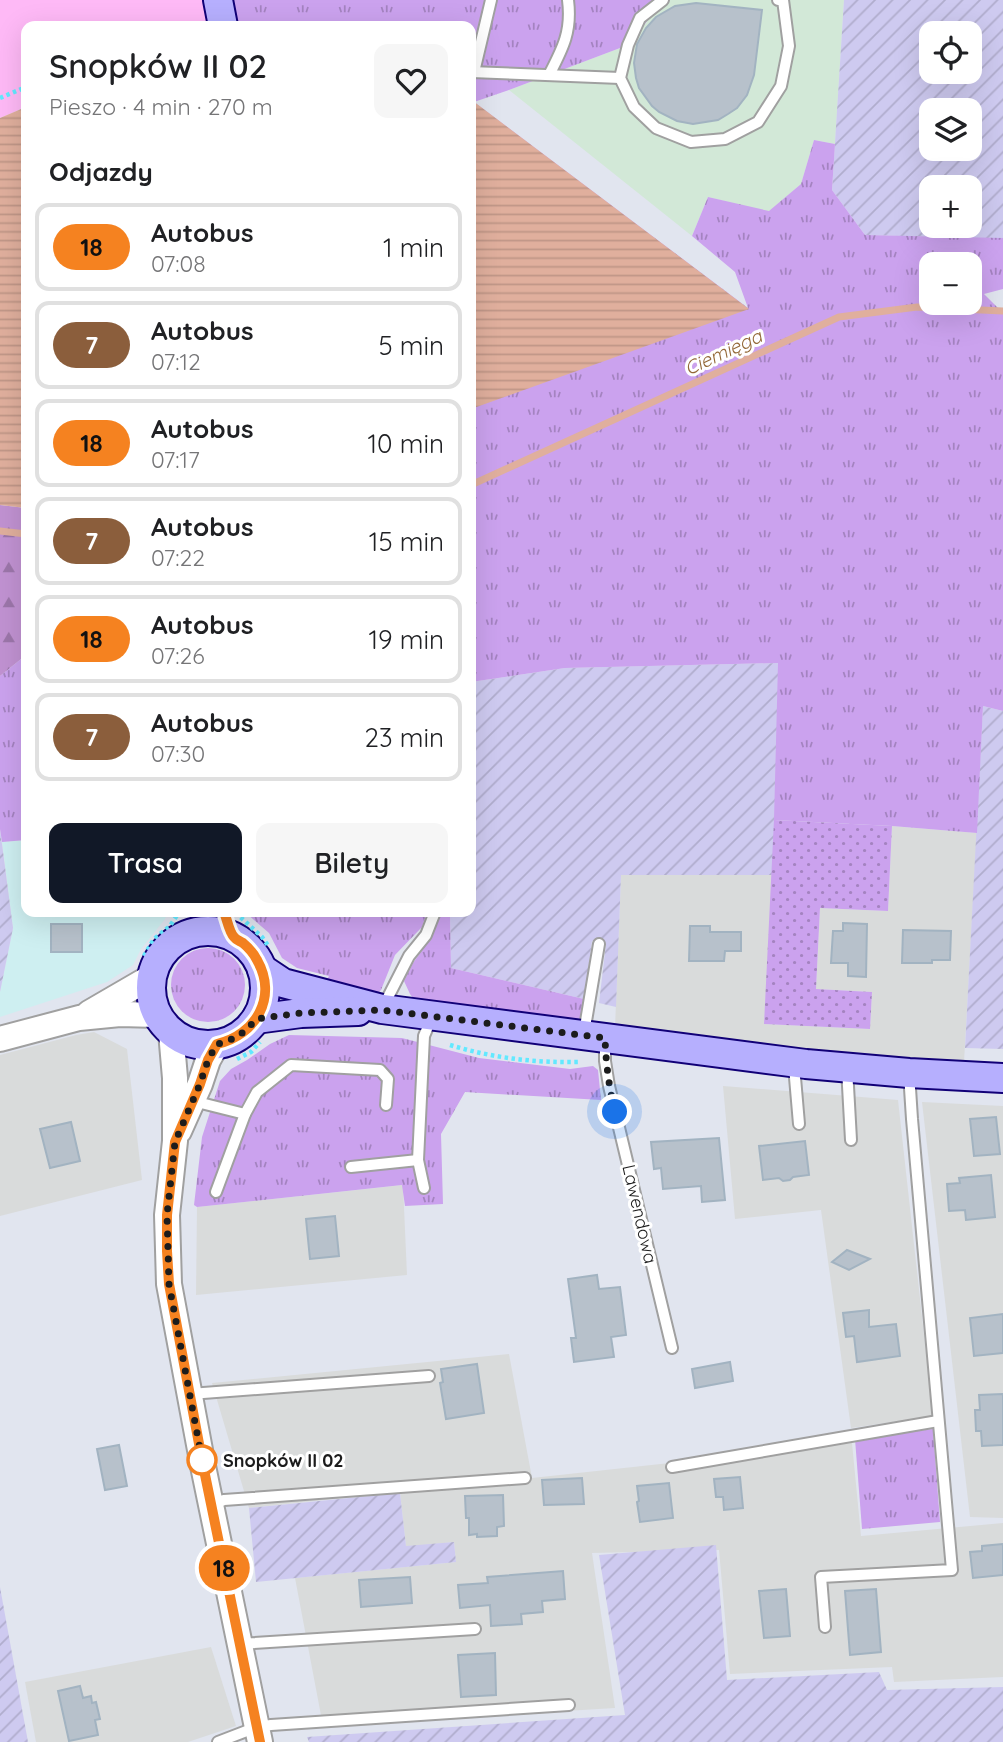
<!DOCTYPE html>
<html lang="pl">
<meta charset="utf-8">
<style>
body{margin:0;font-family:Quicksand,sans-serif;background:#f6f6f6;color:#202124;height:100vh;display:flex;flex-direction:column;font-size:26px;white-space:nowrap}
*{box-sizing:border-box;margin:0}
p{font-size:23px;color:#757577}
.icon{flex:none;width:38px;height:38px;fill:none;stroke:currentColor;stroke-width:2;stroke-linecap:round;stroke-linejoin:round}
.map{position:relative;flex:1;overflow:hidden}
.sheet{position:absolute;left:21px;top:21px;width:455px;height:896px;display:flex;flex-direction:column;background:#fff;border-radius:14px;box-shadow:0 7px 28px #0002}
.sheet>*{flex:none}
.badge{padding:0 14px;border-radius:23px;font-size:24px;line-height:46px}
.fabs{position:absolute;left:919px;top:21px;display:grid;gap:14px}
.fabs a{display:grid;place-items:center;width:63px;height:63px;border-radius:14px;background:#fff;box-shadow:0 7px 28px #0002;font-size:35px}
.you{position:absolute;width:35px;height:35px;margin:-18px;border:5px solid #fff;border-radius:50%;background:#1a73e8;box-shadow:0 0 0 10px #1a73e833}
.map>.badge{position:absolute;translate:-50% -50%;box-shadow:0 0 0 4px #fff}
h2{padding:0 28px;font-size:26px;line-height:63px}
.round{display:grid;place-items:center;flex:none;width:74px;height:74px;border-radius:14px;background:#f6f6f6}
.headline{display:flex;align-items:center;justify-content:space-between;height:119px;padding:0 28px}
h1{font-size:33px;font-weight:600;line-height:52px}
.primary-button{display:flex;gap:14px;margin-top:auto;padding:14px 28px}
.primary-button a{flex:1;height:80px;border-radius:14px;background:#111827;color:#fff;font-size:28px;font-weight:600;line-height:80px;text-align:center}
.primary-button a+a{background:#f6f6f6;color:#202124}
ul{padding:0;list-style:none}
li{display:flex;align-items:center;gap:21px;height:88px;margin:0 14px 10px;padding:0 14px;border:4px solid #e0e0e0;border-radius:14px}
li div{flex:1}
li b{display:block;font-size:26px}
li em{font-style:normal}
li .badge{min-width:77px;font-weight:700;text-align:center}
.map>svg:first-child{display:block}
</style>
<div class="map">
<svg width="1003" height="1742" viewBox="0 0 1003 1742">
<defs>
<pattern id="farmland-furrows" width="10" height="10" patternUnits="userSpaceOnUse" patternTransform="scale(1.75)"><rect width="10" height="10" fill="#cecaf0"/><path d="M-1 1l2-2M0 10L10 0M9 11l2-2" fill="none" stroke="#b0adcd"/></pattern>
<pattern id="grass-tufts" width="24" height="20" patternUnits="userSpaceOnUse" patternTransform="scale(1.75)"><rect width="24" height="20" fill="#cba2ee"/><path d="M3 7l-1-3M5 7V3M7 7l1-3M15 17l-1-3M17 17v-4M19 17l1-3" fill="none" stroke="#a483c0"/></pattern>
<pattern id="forest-firs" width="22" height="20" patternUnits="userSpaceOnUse" patternTransform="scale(1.75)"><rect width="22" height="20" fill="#c192d2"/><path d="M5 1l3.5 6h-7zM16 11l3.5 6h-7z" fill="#9c76aa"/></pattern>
<pattern id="garden-dots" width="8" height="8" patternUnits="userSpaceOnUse" patternTransform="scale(1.75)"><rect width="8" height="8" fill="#cba2ee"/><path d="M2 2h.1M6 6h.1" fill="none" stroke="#a483c0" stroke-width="1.8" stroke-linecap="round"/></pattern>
<pattern id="water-rules" width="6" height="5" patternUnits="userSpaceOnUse" patternTransform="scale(1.75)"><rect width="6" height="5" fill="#e0af9d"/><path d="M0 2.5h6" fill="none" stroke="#c09687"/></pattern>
</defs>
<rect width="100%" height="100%" fill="#e1e5ef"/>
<g fill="#d9dbdb">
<path d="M892 826 977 833 964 1062 857 1056 615 1028 621 875H775L764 1024 870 1029 872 992 816 989 820 908 888 911Z"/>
<path d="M94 1032 127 1049 142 1180 0 1216V1055L76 1035Z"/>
<path d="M723 1086 898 1100 933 1416 851 1428 821 1210 735 1219Z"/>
<path d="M922 1102 1003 1106V1518L970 1517Z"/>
<path d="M403 1185 407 1275 196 1295 197 1207Z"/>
<path d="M509 1354 532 1478 852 1443 861 1536 1003 1523V1677L894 1682 892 1667 730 1674 719 1550 592 1553 615 1708 323 1726 295 1578 456 1562 454 1542 406 1547 400 1492 249 1508 212 1383Z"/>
<path d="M211 1647 236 1726 188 1742H36L25 1682Z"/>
</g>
<path fill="#ceeff1" d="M26 840V912H168L165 919 141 949 133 965 107 982 0 1017V992L13 928 2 842Z"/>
<path fill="#d2e8d7" d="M664 0H844L835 144 814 140 801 184 769 212 708 197 692 236 509 90 628 45Z"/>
<g fill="url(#farmland-furrows)" fill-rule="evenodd">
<path d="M844 0H1003V239L865 235 832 190ZM931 33H970V72H931ZM931 110H970V149H931ZM931 187H970V226H931Z"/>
<path d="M779 663 775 875H621L616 1007 599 1003 606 944 592 941 584 999 451 968 450 912H471V682L565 668Z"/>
<path d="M983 706 1003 711V1049L965 1048Z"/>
<path d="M0 829 13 928 0 992Z"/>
<path d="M400 1493 406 1546 454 1542 456 1562 256 1582 249 1508Z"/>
<path d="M716 1545 727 1680 879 1672 887 1690 1003 1687V1742H309L307 1737 625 1715 599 1555Z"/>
<path d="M0 1587 28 1742H0Z"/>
</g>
<g fill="url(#grass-tufts)" fill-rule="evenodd">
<path d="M204 0H664L628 45 509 90 474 102 748 308 735 272 692 236 708 197 769 211 801 184 814 140 835 144 832 190 865 235 1003 238V289L984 294 1003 313V711L983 706 977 833 892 826 774 820 778 663 565 668 471 682V26H207ZM931 264H970V303H931Z"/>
<path d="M26 655V840L2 842 0 829V676Z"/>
<path d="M245 912H427L422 927 395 955 381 990 374 997 323 986 329 976 297 968 282 958 269 933Z"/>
<path d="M440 912H450L451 968 584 999 581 1018 570 1023 420 1008 410 994 404 981 413 963 432 936Z"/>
<circle cx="208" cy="985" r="37"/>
<path d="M289 1035 402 1038 479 1058 570 1069 593 1066 598 1070 601 1100 465 1092 441 1134 443 1204 405 1206 402 1185 197 1207 194 1205 202 1137 220 1081 231 1069 247 1060 270 1044Z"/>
<path d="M933 1429 940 1522 862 1529 855 1439Z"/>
</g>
<path fill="url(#forest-firs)" d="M0 505 26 508V655L0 676Z"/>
<path fill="#feb9f6" d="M0 0H204L207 26H26V107L0 118Z"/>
<path fill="url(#garden-dots)" d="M774 820 892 826 888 911 820 908 816 989 872 992 870 1029 764 1024Z"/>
<g fill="url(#water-rules)">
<path d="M473 101 749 309 471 409V102Z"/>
<path d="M26 107V508L0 505V118Z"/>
</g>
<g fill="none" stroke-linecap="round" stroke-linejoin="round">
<g stroke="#e0af9d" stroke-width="7">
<path d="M471 485 839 317 917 307 1003 311"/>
<path d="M0 531 26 534"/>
</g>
</g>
<g fill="#b7c1cb" stroke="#a2b3c1" stroke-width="2">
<path d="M696 3 762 10 754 75 747 95 737 108 728 114 718 120 693 124 677 121 659 112 652 106 639 88 636 78 634 63 637 44 646 28 656 17 675 6Z"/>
<path d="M843 923 867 924 866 977 848 976V963H831L833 931H843Z"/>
<rect x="51" y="924" width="31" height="28"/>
<path d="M690 926H710V932H741V951H725L724 961H689Z"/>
<path d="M903 930 951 931 950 960H932V963H902Z"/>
<path d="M996 1117 1000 1154 974 1156 970 1119Z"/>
<path d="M71 1122 80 1161 50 1168 40 1129Z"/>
<path d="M719 1138 725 1200 702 1202 701 1186 663 1189 661 1168 654 1169 651 1142Z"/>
<path d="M805 1141 809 1175 793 1177 790 1180 783 1181 779 1178 763 1180 759 1146Z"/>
<path d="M991 1175 995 1217 966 1220 965 1210 949 1211 947 1184 960 1183 959 1178Z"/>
<path d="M335 1216 339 1256 310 1259 306 1219Z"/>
<path d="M847 1250 870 1259 849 1270 832 1262Z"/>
<path d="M597 1275 599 1289 620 1287 626 1335 611 1337 614 1357 574 1362 571 1338H576L568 1279Z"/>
<path d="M869 1310V1327L896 1324 900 1356 857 1362 854 1336 846 1337 843 1313Z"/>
<path d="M1003 1314V1353L974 1356 970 1318Z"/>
<path d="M730 1362 733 1381 695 1388 692 1369Z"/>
<path d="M477 1364 484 1413 446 1419 440 1383 443 1382 441 1369Z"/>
<path d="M1003 1394V1445L982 1446 981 1431H976L975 1410H980L979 1395Z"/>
<path d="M119 1445 127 1486 105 1490 97 1449Z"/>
<path d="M740 1477 743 1508 724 1510 723 1497H716L714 1479Z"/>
<path d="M582 1478 584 1504 544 1505 542 1480Z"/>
<path d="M669 1483 673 1518 640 1522 637 1502 639 1501 637 1486Z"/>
<path d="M503 1495 504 1526 497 1527V1536L477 1537V1534L469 1535V1518H466L465 1496Z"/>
<path d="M1003 1544V1575L973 1578 970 1552 982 1551V1546Z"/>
<path d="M563 1571 565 1599 542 1601 543 1612 521 1614 522 1624 491 1626 490 1605 460 1608 458 1585 488 1583 487 1577Z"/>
<path d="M410 1577 412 1603 361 1607 359 1580Z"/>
<path d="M786 1589 790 1636 764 1638 759 1591Z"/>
<path d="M876 1589 881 1652 850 1655 845 1591Z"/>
<path d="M495 1653 496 1695 461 1697 458 1655Z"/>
<path d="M80 1686 83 1698 91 1696 92 1703 96 1702 100 1719 95 1720 98 1735 69 1741 58 1691Z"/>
</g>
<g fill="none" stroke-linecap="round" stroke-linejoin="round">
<defs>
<g id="service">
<path d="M663 0 640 18 628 45 620 78 634 107 656 128 691 142 725 139 758 122 781 86 789 46 783 0H778"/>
<path d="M471 72 620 78"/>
<path d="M474 72 491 0"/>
<path d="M549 75C563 48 572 31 568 0"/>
<path d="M383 1007 409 956 426 935 435 912"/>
<path d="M584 1033 599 944"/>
<path d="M605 1038V1061L609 1086 672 1348"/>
<path d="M794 1066 799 1124"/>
<path d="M847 1068 851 1140"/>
<path d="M193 1101 245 1114"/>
<path d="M351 1167 418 1160"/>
<path d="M424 1188 418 1160 424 1036 432 1017"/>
<path d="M216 1192 245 1114 257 1092 291 1065 380 1070 388 1079 386 1105"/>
<path d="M190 1394 429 1376"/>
<path d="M672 1467 938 1421"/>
<path d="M211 1505 224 1500 525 1478"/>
<path d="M825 1627 821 1577 952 1570 912 1119 909 1073"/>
<path d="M240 1644 475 1629"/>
<path d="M218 1742 257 1727 271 1725 569 1705"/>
</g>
<g id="tertiary">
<path d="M89 1013 151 977"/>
<path d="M171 1032 175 1078V1141L167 1215 169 1284 203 1466 260 1742"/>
<path d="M0 1039 79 1018 120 1014 157 1015"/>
<path d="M179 1131 200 1084 208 1060 217 1044"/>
</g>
<g id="secondary">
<path d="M218 0 223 26"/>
<circle cx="208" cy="988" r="57"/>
<path d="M262 969 283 983 382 1009 806 1064 909 1073 1003 1078"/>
<path d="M256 1019 301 1013 358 1011"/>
</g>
</defs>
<use href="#service" stroke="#a0a0a0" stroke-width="14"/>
<use href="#tertiary" stroke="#a0a0a0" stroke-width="28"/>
<use href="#secondary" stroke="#107" stroke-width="32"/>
<g stroke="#62e9ff" stroke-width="4.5" stroke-dasharray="3.5 3.5" stroke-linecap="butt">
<path d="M0 98 26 87"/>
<path d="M237 912V914L262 937 269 947"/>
<path d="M144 956 154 939 170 926 179 912"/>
<path d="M450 1045C493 1058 535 1063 580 1062"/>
<path d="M237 1059 251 1052 260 1042"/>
</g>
<use href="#service" stroke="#fff" stroke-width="10"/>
<use href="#tertiary" stroke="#fff" stroke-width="24"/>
<use href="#secondary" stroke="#b6affe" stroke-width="28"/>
</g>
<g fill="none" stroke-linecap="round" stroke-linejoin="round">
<defs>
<path id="line" d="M224 912C227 919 229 932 234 937 236 940 240 941 243 943 249 948 254 954 257 960 278 997 256 1035 217 1044L208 1060 200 1084 175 1142 167 1215V1251L169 1284 203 1465 260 1742"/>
</defs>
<use href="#line" stroke="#fff" stroke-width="16"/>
<use href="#line" stroke="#f58220" stroke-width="10"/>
<path stroke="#1c1c1c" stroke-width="7" stroke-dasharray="0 12.6" d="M202 1460 203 1465 169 1284 167 1215 175 1142 200 1084 208 1060 217 1044C234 1040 245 1033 256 1019L301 1013 382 1010 605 1038C606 1064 609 1088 615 1112"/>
</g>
<circle fill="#fff" stroke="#f58220" stroke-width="3.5" cx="202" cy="1460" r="14"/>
<g text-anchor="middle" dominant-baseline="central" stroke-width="6" stroke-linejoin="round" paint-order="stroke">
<g font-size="18" fill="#1c1c1c" stroke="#fff">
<text transform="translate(640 1214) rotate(77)">Lawendowa</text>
</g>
<g font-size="18" font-weight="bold" fill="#1c1c1c" stroke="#fff" text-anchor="start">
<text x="223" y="1460">Snopków II 02</text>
</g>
<g font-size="19" font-style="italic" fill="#936838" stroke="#fff">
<text transform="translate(723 352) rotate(-25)">Ciemięga</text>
</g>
</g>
</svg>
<div class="fabs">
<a><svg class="icon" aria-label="locate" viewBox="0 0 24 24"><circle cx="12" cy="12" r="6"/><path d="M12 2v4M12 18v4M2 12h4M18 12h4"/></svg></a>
<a><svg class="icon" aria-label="layers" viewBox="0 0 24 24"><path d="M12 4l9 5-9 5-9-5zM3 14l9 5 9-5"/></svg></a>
<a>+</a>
<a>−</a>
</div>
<div class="you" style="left:615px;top:1112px"></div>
<b class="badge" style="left:224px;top:1568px;background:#f58220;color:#111">18</b>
<section class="sheet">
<div class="headline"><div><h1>Snopków II 02</h1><p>Pieszo · 4 min · 270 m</p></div><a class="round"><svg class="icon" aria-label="heart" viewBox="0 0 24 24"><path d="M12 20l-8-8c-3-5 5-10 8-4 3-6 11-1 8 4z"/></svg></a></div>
<h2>Odjazdy</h2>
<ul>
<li><span class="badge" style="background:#f58220;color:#111">18</span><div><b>Autobus</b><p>07:08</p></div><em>1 min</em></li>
<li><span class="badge" style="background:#8b5e3c;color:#fff">7</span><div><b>Autobus</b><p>07:12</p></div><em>5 min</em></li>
<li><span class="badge" style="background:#f58220;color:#111">18</span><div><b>Autobus</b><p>07:17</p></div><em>10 min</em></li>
<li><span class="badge" style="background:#8b5e3c;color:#fff">7</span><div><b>Autobus</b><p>07:22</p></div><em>15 min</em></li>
<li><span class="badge" style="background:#f58220;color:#111">18</span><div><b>Autobus</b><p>07:26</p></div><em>19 min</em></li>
<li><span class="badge" style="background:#8b5e3c;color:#fff">7</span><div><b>Autobus</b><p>07:30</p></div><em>23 min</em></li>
</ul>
<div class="primary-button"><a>Trasa</a><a>Bilety</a></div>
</section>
</div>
